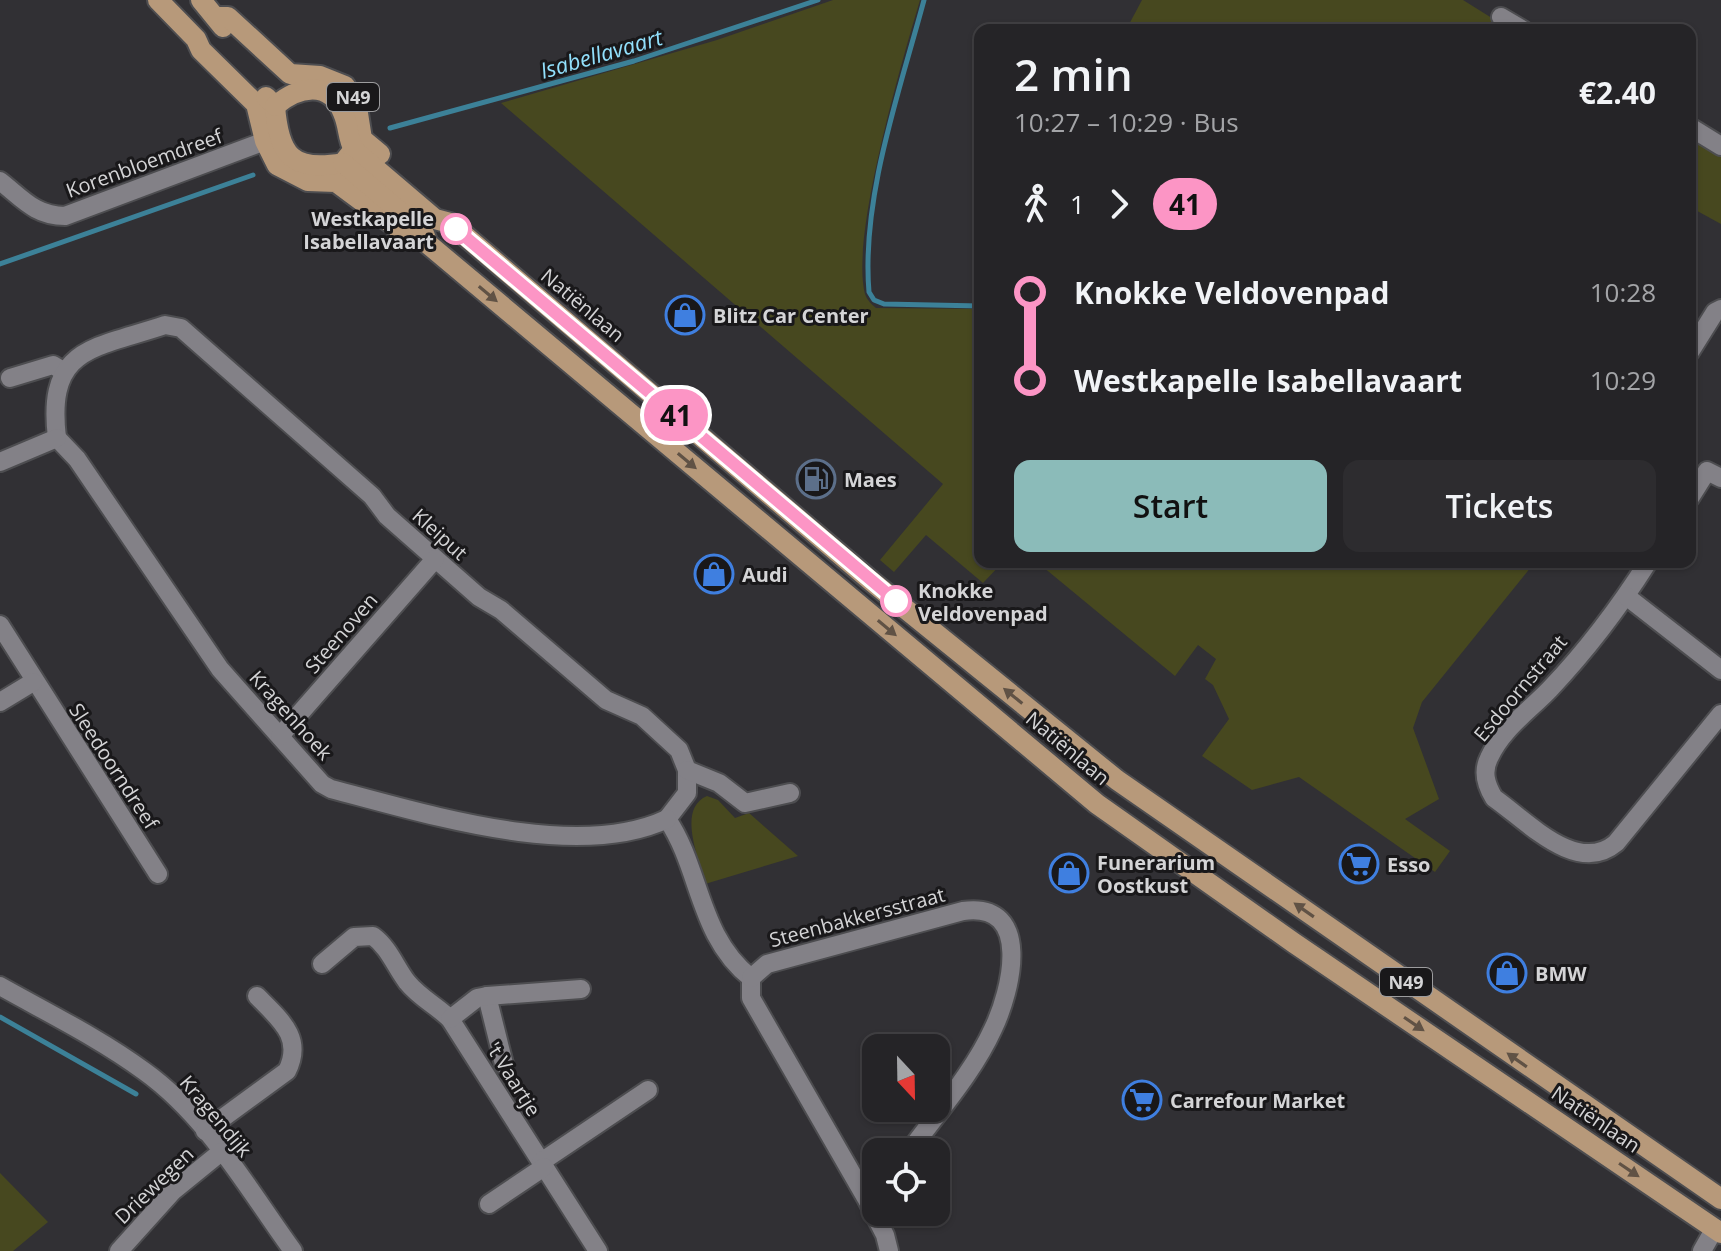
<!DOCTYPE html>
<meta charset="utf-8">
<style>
body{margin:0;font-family:"Open Sans",sans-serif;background:#2d2c2f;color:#f1f3f6;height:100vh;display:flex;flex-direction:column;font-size:30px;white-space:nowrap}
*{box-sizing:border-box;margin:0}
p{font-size:26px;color:#a3a4a7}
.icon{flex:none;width:44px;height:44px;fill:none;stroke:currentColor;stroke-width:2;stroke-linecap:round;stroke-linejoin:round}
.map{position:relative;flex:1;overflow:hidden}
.drawer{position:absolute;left:974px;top:24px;width:722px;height:544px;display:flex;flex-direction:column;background:#252427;border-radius:16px;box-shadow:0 2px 6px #0004,0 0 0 2px #424144}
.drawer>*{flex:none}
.badge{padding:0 16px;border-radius:26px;font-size:28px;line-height:52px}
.needle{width:52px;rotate:158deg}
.buttons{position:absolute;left:862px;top:1034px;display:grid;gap:16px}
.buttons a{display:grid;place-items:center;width:88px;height:88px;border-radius:16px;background:#252427;box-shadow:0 2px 6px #0004,0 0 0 2px #424144;font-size:40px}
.map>.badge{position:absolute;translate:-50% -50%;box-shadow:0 0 0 4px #fff}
.legs{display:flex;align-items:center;gap:12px;height:88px;padding:0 40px;font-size:26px}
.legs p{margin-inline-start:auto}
.head{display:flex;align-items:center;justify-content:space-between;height:136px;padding:0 40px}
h1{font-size:44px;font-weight:600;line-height:60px}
.action{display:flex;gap:16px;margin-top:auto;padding:16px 40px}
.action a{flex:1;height:92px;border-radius:16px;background:#8bbbb9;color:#111;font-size:32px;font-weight:600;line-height:92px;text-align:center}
.action a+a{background:#2d2c2f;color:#f1f3f6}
ul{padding:0 40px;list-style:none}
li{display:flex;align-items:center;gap:28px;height:88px;font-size:30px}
li i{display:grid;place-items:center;width:12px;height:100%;margin:0 10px;background:currentColor}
li i::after{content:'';width:20px;height:20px;margin:-10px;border:6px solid;border-radius:50%;background:#252427}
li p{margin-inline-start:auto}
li:first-child i{background:linear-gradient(#0000 50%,currentColor 0)}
li:last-child i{background:linear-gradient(currentColor 50%,#0000 0)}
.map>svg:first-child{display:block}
</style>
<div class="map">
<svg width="1721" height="1251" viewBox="0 0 1721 1251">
<rect width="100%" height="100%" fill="#313034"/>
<g fill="#47481f">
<path d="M833 0H920C902 61 850 238 865 294 867 300 871 304 876 308L980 309V562H1003L983 583 926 535 894 572 880 560 943 484 501 103 717 40Z"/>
<path d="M1142 0H1463L1511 30H1126Z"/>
<path d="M1690 135 1721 153V224L1690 207Z"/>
<path d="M1037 562H1535L1422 702 1413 728 1439 799 1405 819 1450 851 1435 872 1299 777 1252 790 1202 756 1229 719 1213 685 1205 679 1216 659 1198 645 1175 676Z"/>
<path d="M707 796 718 800 735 818 749 813 798 856 705 884C700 860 676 809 707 796Z"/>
<path d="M0 1173 48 1222 13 1251H0Z"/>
</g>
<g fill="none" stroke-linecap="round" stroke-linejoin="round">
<g stroke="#3c8198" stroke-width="5">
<path d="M924 0C900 90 861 198 869 292L874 300 884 304 980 306"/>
<path d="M390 128 634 61 818 0"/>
<path d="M0 264 253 175"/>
<path d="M0 1017 136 1094"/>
</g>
<defs>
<g id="street">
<path d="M1501 17 1523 30"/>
<path d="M1690 127 1721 146"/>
<path d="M0 181C22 198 35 216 65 216L265 141"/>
<path d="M1690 352 1715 312 1721 309"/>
<path d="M10 378 53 365 63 371"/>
<path d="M57 438C46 346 94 349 165 325L181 328 372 496 387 516 479 597 501 610 606 700 642 716 679 750 687 770V793L667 819C701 869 698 936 751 978V998L866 1198 885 1235 889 1251"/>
<path d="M57 438 77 459 220 669 322 784 331 789C424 813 576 862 667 819"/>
<path d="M0 462 57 438"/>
<path d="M1690 498 1707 471 1721 478"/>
<path d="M1648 562C1620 606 1586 651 1550 689 1529 711 1502 729 1489 758 1482 772 1486 785 1494 798 1527 821 1577 876 1616 843L1721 714"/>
<path d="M1626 596 1721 670"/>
<path d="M0 625 158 874"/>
<path d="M0 702 33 682"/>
<path d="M280 736 435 559"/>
<path d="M687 770 719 783 745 803 790 793"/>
<path d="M322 964 354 937 373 936C389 948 395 966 407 982 420 998 437 1006 450 1019L598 1251"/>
<path d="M751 978 767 964 963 911C1034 901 1011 992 993 1029 973 1073 937 1113 909 1152"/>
<path d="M0 986C48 1013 99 1038 144 1071 207 1116 248 1189 293 1251"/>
<path d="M487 996 504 1064"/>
<path d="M450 1019 477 998 487 996 581 989"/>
<path d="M205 1131 287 1071C304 1037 279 1019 257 996"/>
<path d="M541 1162 648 1090"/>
<path d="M489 1204 544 1167"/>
<path d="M119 1251 173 1191 221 1152"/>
<path d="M1702 1251 1715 1228"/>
</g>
<g id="primary">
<path d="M158 0 196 39 201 50 256 104 265 141 277 165 308 181 336 182 406 234"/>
<path d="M201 0 223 27"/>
<path d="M217 17H228L290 74 320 76 345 86 357 107 362 139 380 154"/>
<path d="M266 97 275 106C279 156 292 172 343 163L351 153"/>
<path d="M275 106C297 87 330 79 343 113 349 126 347 137 354 150L435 219 450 223 871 581 1117 780 1721 1199"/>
<path d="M343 163 423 231 428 244 1097 804 1294 943 1721 1233"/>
</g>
</defs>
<use href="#street" stroke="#4d4d50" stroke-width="22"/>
<use href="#primary" stroke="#4d4d50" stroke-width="24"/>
<use href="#street" stroke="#838187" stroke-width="18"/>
<use href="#primary" stroke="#b7997a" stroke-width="20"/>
</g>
<defs><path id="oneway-solid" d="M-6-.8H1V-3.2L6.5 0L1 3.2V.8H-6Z" transform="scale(2)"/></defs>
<g fill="#605245">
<use href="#oneway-solid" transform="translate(488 294) rotate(40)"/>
<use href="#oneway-solid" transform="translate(687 461) rotate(40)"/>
<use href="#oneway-solid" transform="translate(887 628) rotate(40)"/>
<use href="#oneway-solid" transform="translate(1013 696) rotate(-141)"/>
<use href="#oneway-solid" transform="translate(1304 910) rotate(-145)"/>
<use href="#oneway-solid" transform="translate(1414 1024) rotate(34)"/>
<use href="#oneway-solid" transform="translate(1517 1060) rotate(-145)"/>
<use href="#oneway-solid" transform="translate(1629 1170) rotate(34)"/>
</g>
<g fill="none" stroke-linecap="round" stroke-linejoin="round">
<defs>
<path id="line-1" d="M456 229 896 601"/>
</defs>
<use href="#line-1" stroke="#fff" stroke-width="18"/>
<use href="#line-1" stroke="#fc95c5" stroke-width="12"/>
</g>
<defs>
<symbol id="shop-ring" viewBox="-11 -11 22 22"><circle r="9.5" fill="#19181a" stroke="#3f7fe0" stroke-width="1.5"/><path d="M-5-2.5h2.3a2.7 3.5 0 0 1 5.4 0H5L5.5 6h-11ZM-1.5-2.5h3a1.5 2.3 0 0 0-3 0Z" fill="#3f7fe0"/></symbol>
<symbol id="fuel-ring" viewBox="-11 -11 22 22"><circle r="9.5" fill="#19181a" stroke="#5c6f8a" stroke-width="1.5"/><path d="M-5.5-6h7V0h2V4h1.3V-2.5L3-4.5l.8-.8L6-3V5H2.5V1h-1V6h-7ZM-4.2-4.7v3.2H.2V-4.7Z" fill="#5c6f8a"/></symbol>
<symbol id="supermarket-ring" viewBox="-11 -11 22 22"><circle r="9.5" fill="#19181a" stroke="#3f7fe0" stroke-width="1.5"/><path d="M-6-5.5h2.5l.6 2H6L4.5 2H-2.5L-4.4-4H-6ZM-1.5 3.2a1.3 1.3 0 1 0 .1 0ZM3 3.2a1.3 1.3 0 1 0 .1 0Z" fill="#3f7fe0"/></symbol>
</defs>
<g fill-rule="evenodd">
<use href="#shop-ring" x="663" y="293" width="44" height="44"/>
<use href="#fuel-ring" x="794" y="457" width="44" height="44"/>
<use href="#shop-ring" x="692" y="552" width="44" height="44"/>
<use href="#supermarket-ring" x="1337" y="842" width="44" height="44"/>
<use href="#shop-ring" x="1047" y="851" width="44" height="44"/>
<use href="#shop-ring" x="1485" y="951" width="44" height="44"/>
<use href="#supermarket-ring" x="1120" y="1078" width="44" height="44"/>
</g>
<g fill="#fff" stroke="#fc95c5" stroke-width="4">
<circle cx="456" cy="229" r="14"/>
<circle cx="896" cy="601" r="14"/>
</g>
<g text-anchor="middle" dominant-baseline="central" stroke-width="6" stroke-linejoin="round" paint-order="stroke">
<g fill="#19181a" stroke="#9c9c9e" stroke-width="2">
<rect x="327" y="83" width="52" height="28" rx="6"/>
<rect x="1380" y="968" width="52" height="28" rx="6"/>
</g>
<g font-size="18" font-weight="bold" fill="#d4d4d6">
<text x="353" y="97">N49</text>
<text x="1406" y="982">N49</text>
</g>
<g font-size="20" fill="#d4d4d6" stroke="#19181a">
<text transform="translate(144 163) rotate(-20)">Korenbloemdreef</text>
<text transform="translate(583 305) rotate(40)">Natiënlaan</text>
<text transform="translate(440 534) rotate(42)">Kleiput</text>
<text transform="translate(341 633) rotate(-49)">Steenoven</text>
<text transform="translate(1520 688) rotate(-50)">Esdoornstraat</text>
<text transform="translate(291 715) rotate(48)">Kragenhoek</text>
<text transform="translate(1068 748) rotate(40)">Natiënlaan</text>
<text transform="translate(114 766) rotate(57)">Sleedoorndreef</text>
<text transform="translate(857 917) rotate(-15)">Steenbakkersstraat</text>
<text transform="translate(514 1079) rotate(58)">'t Vaartje</text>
<text transform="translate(216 1116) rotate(50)">Kragendijk</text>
<text transform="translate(1596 1119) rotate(34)">Natiënlaan</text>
<text transform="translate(154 1185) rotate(-44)">Driewegen</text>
</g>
<g font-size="20" font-weight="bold" fill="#d4d4d6" stroke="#19181a" text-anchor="end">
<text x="434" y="218">Westkapelle<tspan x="434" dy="23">Isabellavaart</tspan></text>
<text x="918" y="590" text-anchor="start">Knokke<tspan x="918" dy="23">Veldovenpad</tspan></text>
</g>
<g font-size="20" font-weight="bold" fill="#d4d4d6" stroke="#19181a" text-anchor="start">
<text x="713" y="315">Blitz Car Center</text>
<text x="844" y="479">Maes</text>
<text x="742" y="574">Audi</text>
<text x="1097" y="862">Funerarium<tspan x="1097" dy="23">Oostkust</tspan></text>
<text x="1387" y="864">Esso</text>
<text x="1535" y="973">BMW</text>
<text x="1170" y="1100">Carrefour Market</text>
</g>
<g font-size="22" font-style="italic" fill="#92e0fc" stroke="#19181a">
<text transform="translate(601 53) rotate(-16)">Isabellavaart</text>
</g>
</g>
</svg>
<div class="buttons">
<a><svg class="needle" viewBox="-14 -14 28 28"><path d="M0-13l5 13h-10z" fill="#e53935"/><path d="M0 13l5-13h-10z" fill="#a3a4a7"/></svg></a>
<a><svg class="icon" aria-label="locate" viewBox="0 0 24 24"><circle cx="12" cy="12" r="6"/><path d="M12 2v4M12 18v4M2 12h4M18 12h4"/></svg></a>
</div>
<b class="badge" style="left:676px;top:415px;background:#fc95c5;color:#111">41</b>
<section class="drawer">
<div class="head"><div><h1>2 min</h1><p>10:27 – 10:29 · Bus</p></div><b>€2.40</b></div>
<div class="legs"><svg class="icon" aria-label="walk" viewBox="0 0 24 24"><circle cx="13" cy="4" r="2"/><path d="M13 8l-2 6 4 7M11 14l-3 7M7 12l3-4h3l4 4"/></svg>1<svg class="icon" aria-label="forward" viewBox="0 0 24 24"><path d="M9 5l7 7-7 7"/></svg><b class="badge" style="background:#fc95c5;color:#111">41</b></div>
<ul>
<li><i style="color:#fc95c5"></i><b>Knokke Veldovenpad</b><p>10:28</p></li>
<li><i style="color:#fc95c5"></i><b>Westkapelle Isabellavaart</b><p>10:29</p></li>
</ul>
<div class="action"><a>Start</a><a>Tickets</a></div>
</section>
</div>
